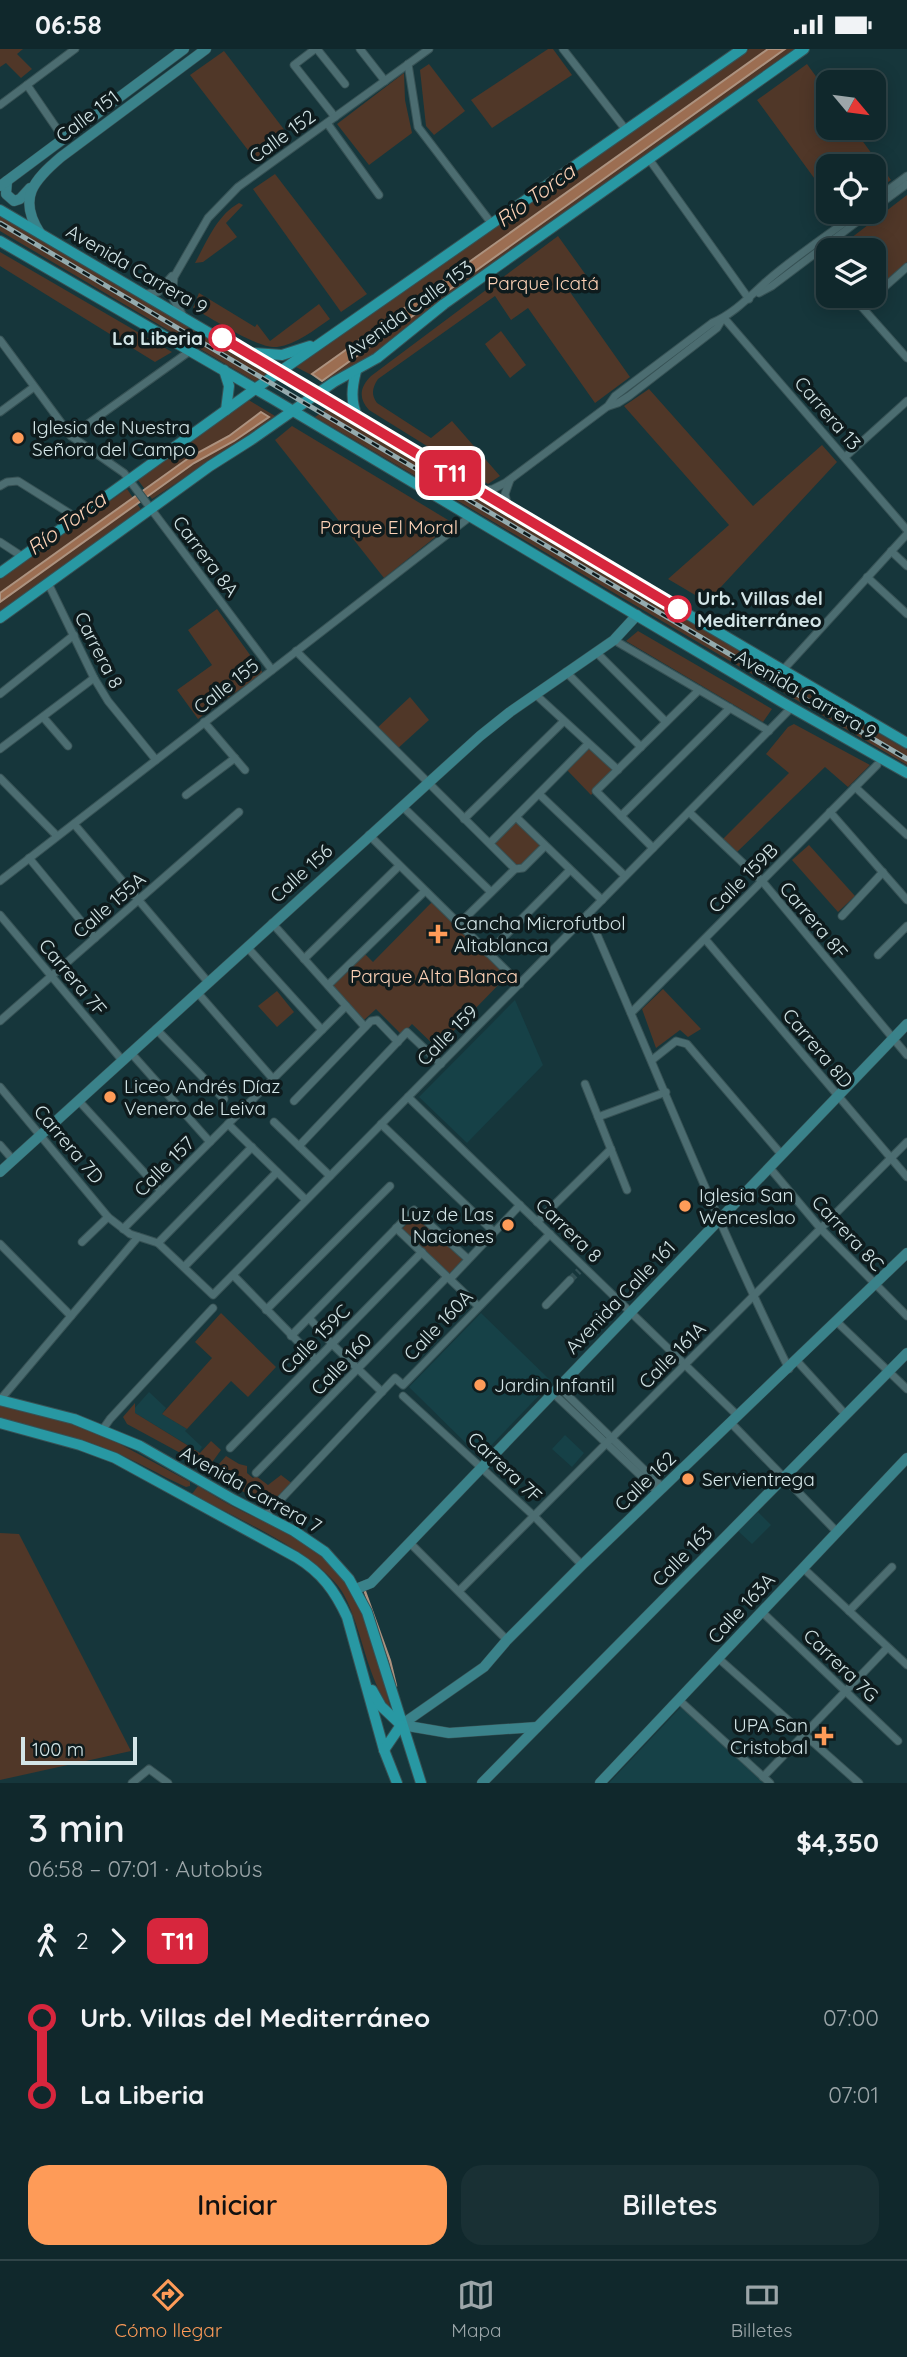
<!DOCTYPE html>
<html lang="es">
<meta charset="utf-8">
<style>
body{margin:0;font-family:Quicksand,sans-serif;background:#193034;color:#f1f3f6;height:100vh;display:flex;flex-direction:column;font-size:26px;white-space:nowrap}
*{box-sizing:border-box;margin:0}
p{font-size:23px;color:#9ca6a9}
.icon{flex:none;width:38px;height:38px;fill:none;stroke:currentColor;stroke-width:2;stroke-linecap:round;stroke-linejoin:round}
.map{position:relative;height:1734px;overflow:hidden}
.panel{display:flex;flex-direction:column;background:#10282c;flex:1}
.panel>*{flex:none}
.badge{padding:0 14px;border-radius:10px;font-size:24px;line-height:46px}
.needle{width:46px;rotate:119deg}
.controls{position:absolute;left:816px;top:21px;display:grid;gap:14px}
.controls a{display:grid;place-items:center;width:70px;height:70px;border-radius:14px;background:#10282c;box-shadow:0 4px 18px #0003,0 0 0 2px #304448;font-size:35px}
.scale{position:absolute;left:21px;bottom:18px;width:116px;box-sizing:border-box;padding-left:7px;border:4px solid #d3e5e7;border-top:0;font-size:19px;line-height:24px;white-space:nowrap;color:#d3e5e7;-webkit-text-stroke:5px #0e1b1d;paint-order:stroke}
.map>.badge{position:absolute;translate:-50% -50%;box-shadow:0 0 0 4px #fff}
.legs{display:flex;align-items:center;gap:10px;height:77px;padding:0 28px;font-size:23px}
.legs p{margin-inline-start:auto}
.head{display:flex;align-items:center;justify-content:space-between;height:119px;padding:0 28px}
h1{font-size:38px;font-weight:600;line-height:52px}
.cta{display:flex;gap:14px;margin-top:auto;padding:14px 28px}
.cta a{flex:1;height:80px;border-radius:21px;background:#fe9b58;color:#111;font-size:28px;font-weight:600;line-height:80px;text-align:center}
.cta a+a{background:#193034;color:#f1f3f6}
ul{padding:0 28px;list-style:none}
li{display:flex;align-items:center;gap:24px;height:77px;font-size:26px}
li i{display:grid;place-items:center;width:10px;height:100%;margin:0 9px;background:currentColor}
li i::after{content:'';width:18px;height:18px;margin:-9px;border:5px solid;border-radius:50%;background:#10282c}
li p{margin-inline-start:auto}
li:first-child i{background:linear-gradient(#0000 50%,currentColor 0)}
li:last-child i{background:linear-gradient(currentColor 50%,#0000 0)}
.status{display:flex;justify-content:space-between;align-items:center;height:49px;padding:0 35px;background:#10282c;direction:ltr}
.status svg{height:19px;fill:currentColor}
.dock{display:flex;justify-content:space-around;align-items:center;height:98px;border-top:2px solid #304448;background:#10282c;font-size:19px;color:#9ca6a9}
.dock a{display:grid;justify-items:center;gap:4px}
.dock .on{color:#fe9b58}
.map>svg:first-child{display:block}
</style>
<div class="status"><b>06:58</b><svg viewBox="0 0 49 12"><path d="M0 12V9h3v3zM5 12V6h3v6zM10 12V3h3v9zM15 12V0h3v12zM26 1h20v11H26zM47 4h2v5h-2z"/></svg></div>
<div class="map">
<svg width="907" height="1734" viewBox="0 0 907 1734">
<rect width="100%" height="100%" fill="#16363b"/>
<g fill="#164147">
<path d="M515 951 543 1016 467 1094 419 1048Z"/>
<path d="M481 1264 552 1333 480 1408 409 1338Z"/>
<path d="M149 1343 166 1359 162 1365 187 1380 185 1382 202 1398 199 1403 135 1364 134 1360Z"/>
<path d="M565 1386 584 1404 572 1418 552 1400Z"/>
<path d="M758 1463 771 1476 752 1495 738 1482Z"/>
<path d="M682 1657 764 1734H609Z"/>
</g>
<g fill="#503728">
<path d="M0 0H23L17 5 32 20 21 29 6 14 0 18Z"/>
<path d="M548 0H553L572 26 492 79 471 51Z"/>
<path d="M749 0H795L374 305 325 333 296 318Z"/>
<path d="M224 2 289 87 258 114 190 26Z"/>
<path d="M429 15 465 62 434 86 426 77 420 21Z"/>
<path d="M807 15 828 44V79H853L891 131 873 144V117H828V148L757 51Z"/>
<path d="M404 24 405 51 412 84 369 116 337 75Z"/>
<path d="M275 125 367 245 341 263 253 140Z"/>
<path d="M907 146V213L874 242 873 201H840L838 199Z"/>
<path d="M239 154 243 156 226 174 237 188 203 213 195 214C206 194 217 166 239 154Z"/>
<path d="M0 164 259 317 266 324 263 329 256 333 0 182Z"/>
<path d="M558 187 588 229 570 243 630 328 595 354 528 259 511 271 495 247 378 330C372 339 371 346 377 354L431 389 452 372 500 427 488 435 369 361C358 349 360 338 371 327Z"/>
<path d="M0 203 172 303 155 313 0 217Z"/>
<path d="M199 244 255 278 257 275 270 292 319 255 330 270C314 281 297 295 277 298 258 300 211 269 193 259Z"/>
<path d="M501 282 526 316 510 329 485 295Z"/>
<path d="M649 340 753 457 822 396 837 413 707 553 668 530 729 476 624 357Z"/>
<path d="M247 350 275 367C237 398 193 422 152 450L138 431Z"/>
<path d="M328 359 907 701V716L315 368Z"/>
<path d="M292 377 453 474 384 529 275 391Z"/>
<path d="M127 440 142 462 0 564V530Z"/>
<path d="M217 560 263 624 198 670 177 641 212 616 188 581Z"/>
<path d="M638 582 772 660 763 673 626 592Z"/>
<path d="M410 648 429 671 396 701 375 681Z"/>
<path d="M794 675 870 716 848 738 825 718 737 803 723 790 789 724 766 705 788 678Z"/>
<path d="M589 700 614 721 591 746 567 721Z"/>
<path d="M516 768 545 797 523 819 515 820 490 794Z"/>
<path d="M809 796 855 847 838 863 792 811Z"/>
<path d="M432 853 507 927 437 999 412 975 402 986 376 960 364 971 331 938 364 904 373 913Z"/>
<path d="M663 940 701 980 688 988 680 981 656 999 642 960Z"/>
<path d="M277 942 294 963 277 978 258 957Z"/>
<path d="M416 1165 464 1209 449 1225 402 1180Z"/>
<path d="M221 1264 276 1318 248 1348 231 1332 187 1380 162 1365 212 1309 195 1293Z"/>
<path d="M135 1354V1364L200 1404 211 1392 221 1401 208 1419 127 1375 123 1368Z"/>
<path d="M0 1356 77 1376 120 1395 190 1433V1437L186 1438C159 1426 134 1410 106 1400 72 1387 36 1378 0 1369Z"/>
<path d="M226 1407 239 1415 247 1417V1424L253 1429 256 1427 268 1436 281 1426 294 1436 273 1459 242 1442 212 1423Z"/>
<path d="M198 1437C212 1445 225 1454 240 1461 264 1473 290 1483 312 1499 363 1536 376 1603 391 1661 366 1628 363 1582 344 1546 323 1506 233 1468 192 1445Z"/>
<path d="M0 1484 19 1485 131 1702 0 1731Z"/>
</g>
<g fill="#9c6e52" stroke="#ac927f" stroke-width="2">
<path d="M768 0H785L322 332 312 325Z"/>
<path d="M261 363 269 368 234 392 194 414 0 553V544L190 408 229 387Z"/>
</g>
<g fill="none" stroke-linecap="round" stroke-linejoin="round">
<path stroke="#ac927f" stroke-width="2.5" d="M364 1540 390 1612 396 1637"/>
<path stroke="#325055" stroke-width="7" stroke-dasharray="7 3.5" stroke-linecap="butt" d="M570 1231 579 1222"/>
<defs>
<g id="street">
<path d="M315 0 294 16 335 68"/>
<path d="M317 0 345 35"/>
<path d="M360 0 385 32"/>
<path d="M563 0 626 81"/>
<path d="M408 15 418 78 492 175"/>
<path d="M27 36 64 90"/>
<path d="M0 56 75 0"/>
<path d="M327 74 379 146"/>
<path d="M649 110 749 250"/>
<path d="M873 152 907 127"/>
<path d="M873 160 907 135"/>
<path d="M825 215 828 218"/>
<path d="M759 244 772 237 870 163"/>
<path d="M146 245 158 243 172 227"/>
<path d="M852 247 907 309"/>
<path d="M862 258 907 218"/>
<path d="M182 265 172 248 174 228 208 169 238 138 429 0"/>
<path d="M724 269 907 481"/>
<path d="M0 291 71 387 124 424 272 621"/>
<path d="M609 357 618 354 629 347 717 279 723 269"/>
<path d="M0 363 34 338"/>
<path d="M71 387 190 302"/>
<path d="M845 408 907 352"/>
<path d="M0 437 7 433 18 432 77 469"/>
<path d="M481 442 493 440 505 434 608 357 615 347 712 274C735 264 750 247 768 231 796 207 829 185 859 163"/>
<path d="M508 459 505 445 510 431"/>
<path d="M0 493 23 508"/>
<path d="M891 502 907 517"/>
<path d="M867 528 907 565"/>
<path d="M48 534 94 629 108 652 156 711"/>
<path d="M614 591 769 682"/>
<path d="M296 602 515 820"/>
<path d="M596 603 666 673"/>
<path d="M783 621 907 485"/>
<path d="M566 623 641 698"/>
<path d="M0 645 74 586"/>
<path d="M535 645 618 721"/>
<path d="M43 668 68 697"/>
<path d="M204 673 245 721"/>
<path d="M0 700 94 629"/>
<path d="M0 729 57 787"/>
<path d="M855 738 907 786"/>
<path d="M539 745 625 827"/>
<path d="M186 746 235 709"/>
<path d="M402 757 491 843"/>
<path d="M689 763 762 832 907 1006"/>
<path d="M830 763 907 851"/>
<path d="M621 767 730 659"/>
<path d="M516 768 602 851"/>
<path d="M464 770 563 673"/>
<path d="M74 775 208 933"/>
<path d="M369 786 520 935"/>
<path d="M490 794 588 695"/>
<path d="M653 799 596 742 699 641"/>
<path d="M29 809 95 889"/>
<path d="M0 832 471 467"/>
<path d="M588 865C655 1017 715 1171 789 1320"/>
<path d="M0 866 122 1011"/>
<path d="M842 867 883 823"/>
<path d="M272 874 365 978"/>
<path d="M459 875 515 820 523 819 545 797"/>
<path d="M705 890 907 1128"/>
<path d="M247 898 322 981"/>
<path d="M488 904 570 821"/>
<path d="M878 906 907 877"/>
<path d="M304 910 399 817"/>
<path d="M328 936 425 842"/>
<path d="M197 943 273 1030"/>
<path d="M631 964 877 716"/>
<path d="M0 972 239 763"/>
<path d="M156 980 224 1050"/>
<path d="M131 1004 210 1093"/>
<path d="M652 1011 676 992 687 995 781 1105"/>
<path d="M585 1035 627 1141"/>
<path d="M0 1038 108 1168 130 1185 158 1194 213 1246 792 658"/>
<path d="M408 1048 738 1367"/>
<path d="M78 1051 161 1142"/>
<path d="M294 1052 371 972 377 971 398 993"/>
<path d="M598 1068 666 1043"/>
<path d="M274 1073 330 1127"/>
<path d="M228 1075 306 1151"/>
<path d="M381 1075 494 1183"/>
<path d="M0 1096 13 1111"/>
<path d="M299 1097 407 983 441 1015"/>
<path d="M769 1118 821 1180 907 1267"/>
<path d="M537 1173 611 1100"/>
<path d="M396 1179 478 1257"/>
<path d="M123 1180 346 957"/>
<path d="M82 1193 108 1168"/>
<path d="M158 1194 252 1098"/>
<path d="M0 1195 71 1267"/>
<path d="M184 1218 277 1123"/>
<path d="M233 1226 316 1311"/>
<path d="M450 1230 520 1156"/>
<path d="M546 1256 570 1231"/>
<path d="M266 1261 390 1137"/>
<path d="M309 1269 333 1296 382 1343"/>
<path d="M837 1273 907 1340"/>
<path d="M291 1287 414 1161 468 1210"/>
<path d="M797 1312 846 1366"/>
<path d="M559 1338 663 1439"/>
<path d="M553 1344 658 1443"/>
<path d="M403 1347 534 1467 582 1516"/>
<path d="M0 1351 138 1188"/>
<path d="M731 1374 837 1483"/>
<path d="M103 1380 110 1370 213 1259"/>
<path d="M230 1399 422 1203"/>
<path d="M256 1424 447 1228"/>
<path d="M265 1467 395 1329 403 1336 550 1185"/>
<path d="M410 1494 507 1591"/>
<path d="M803 1519 907 1616"/>
<path d="M459 1542 907 1093"/>
<path d="M849 1562 892 1518"/>
<path d="M762 1563 898 1692"/>
<path d="M718 1609 859 1734"/>
<path d="M679 1651 770 1734"/>
<path d="M763 1728 887 1599"/>
<path d="M132 1734 149 1720 168 1734"/>
</g>
<g id="secondary">
<path d="M7 132 6 145 14 152 20 150 30 139"/>
<path d="M0 137 184 0"/>
<path d="M40 184C17 149 34 131 61 108L206 0"/>
<path d="M0 1123 480 687 510 663 614 591 637 566"/>
<path d="M356 1540 371 1534 907 975"/>
<path d="M401 1676 484 1618 507 1591 582 1516 907 1204"/>
<path d="M402 1676 449 1684 537 1678"/>
<path d="M482 1734 907 1304"/>
<path d="M600 1734 907 1409"/>
</g>
<g id="primary">
<path d="M0 161C303 337 604 517 907 694"/>
<path d="M0 192 273 350 782 653 907 724"/>
<path d="M254 304 282 306 310 297"/>
<path d="M224 321 229 337 226 361"/>
<path d="M356 322C352 338 350 353 358 369"/>
<path d="M0 524 255 340 742 0"/>
<path d="M0 569 210 417 251 391 334 333 377 309 444 255 804 0"/>
<path d="M0 1351 74 1370 140 1397 234 1451 294 1482 325 1503 349 1530 367 1563 421 1734"/>
<path d="M0 1374 80 1396 115 1409 296 1508C322 1524 335 1542 347 1568L384 1701 397 1734"/>
<path d="M372 1641 381 1657 401 1676"/>
<path d="M384 1701 401 1676"/>
</g>
</defs>
<use href="#street" stroke="#375255" stroke-width="9"/>
<use href="#secondary" stroke="#375255" stroke-width="11"/>
<use href="#primary" stroke="#375255" stroke-width="12"/>
<use href="#street" stroke="#4c6d71" stroke-width="7"/>
<use href="#secondary" stroke="#3a828a" stroke-width="10"/>
<use href="#primary" stroke="#2898a3" stroke-width="10"/>
<defs>
<path id="rail" d="M0 174 907 710"/>
</defs>
<use href="#rail" stroke="#94abae" stroke-width="5"/>
<use href="#rail" stroke="#0e1b1d" stroke-width="2.5" stroke-dasharray="8" stroke-linecap="butt"/>
</g>
<g fill="none" stroke-linecap="round" stroke-linejoin="round">
<defs>
<path id="line-1" d="M222 289 678 560"/>
</defs>
<use href="#line-1" stroke="#fff" stroke-width="16"/>
<use href="#line-1" stroke="#d7263d" stroke-width="10"/>
</g>
<g fill="#fff" stroke="#d7263d" stroke-width="3.5">
<circle cx="222" cy="289" r="12"/>
<circle cx="678" cy="560" r="12"/>
</g>
<g fill="#fe9b58" stroke="#0e1b1d" stroke-width="2.5">
<circle cx="18" cy="389" r="7"/>
<path d="M434.5 874.5h7v7h7v7h-7v7h-7v-7h-7v-7h7z"/>
<circle cx="110" cy="1048" r="7"/>
<circle cx="685" cy="1157" r="7"/>
<circle cx="508" cy="1176" r="7"/>
<circle cx="480" cy="1336" r="7"/>
<circle cx="688" cy="1430" r="7"/>
<path d="M820.5 1676.5h7v7h7v7h-7v7h-7v-7h-7v-7h7z"/>
</g>
<g text-anchor="middle" dominant-baseline="central" stroke-width="7" stroke-linejoin="round" paint-order="stroke">
<g font-size="19" fill="#d3e5e7" stroke="#0e1b1d">
<text transform="translate(87 67) rotate(-37)">Calle 151</text>
<text transform="translate(282 87) rotate(-36)">Calle 152</text>
<text transform="translate(137 220) rotate(30)">Avenida Carrera 9</text>
<text transform="translate(409 260) rotate(-36)">Avenida Calle 153</text>
<text transform="translate(828 364) rotate(49)">Carrera 13</text>
<text transform="translate(206 507) rotate(53)">Carrera 8A</text>
<text transform="translate(99 601) rotate(63)">Carrera 8</text>
<text transform="translate(226 637) rotate(-38)">Calle 155</text>
<text transform="translate(806 645) rotate(30)">Avenida Carrera 9</text>
<text transform="translate(301 824) rotate(-42)">Calle 156</text>
<text transform="translate(743 829) rotate(-45)">Calle 159B</text>
<text transform="translate(109 856) rotate(-41)">Calle 155A</text>
<text transform="translate(814 871) rotate(50)">Carrera 8F</text>
<text transform="translate(73 928) rotate(50)">Carrera 7F</text>
<text transform="translate(447 986) rotate(-45)">Calle 159</text>
<text transform="translate(818 999) rotate(50)">Carrera 8D</text>
<text transform="translate(69 1095) rotate(50)">Carrera 7D</text>
<text transform="translate(164 1117) rotate(-45)">Calle 157</text>
<text transform="translate(569 1181) rotate(44)">Carrera 8</text>
<text transform="translate(848 1184) rotate(47)">Carrera 8C</text>
<text transform="translate(620 1248) rotate(-46)">Avenida Calle 161</text>
<text transform="translate(438 1276) rotate(-46)">Calle 160A</text>
<text transform="translate(315 1290) rotate(-45)">Calle 159C</text>
<text transform="translate(672 1306) rotate(-45)">Calle 161A</text>
<text transform="translate(341 1315) rotate(-46)">Calle 160</text>
<text transform="translate(505 1418) rotate(43)">Carrera 7F</text>
<text transform="translate(645 1432) rotate(-44)">Calle 162</text>
<text transform="translate(251 1440) rotate(29)">Avenida Carrera 7</text>
<text transform="translate(682 1507) rotate(-45)">Calle 163</text>
<text transform="translate(741 1559) rotate(-47)">Calle 163A</text>
<text transform="translate(841 1616) rotate(44)">Carrera 7G</text>
</g>
<g font-size="19" fill="#fdd2b7" stroke="#0e1b1d">
<text x="543" y="234">Parque Icatá</text>
<text x="389" y="478">Parque El Moral</text>
<text x="434" y="927">Parque Alta Blanca</text>
</g>
<g font-size="19" font-weight="bold" fill="#d3e5e7" stroke="#0e1b1d" text-anchor="end">
<text x="203" y="289">La Liberia</text>
<text x="697" y="549" text-anchor="start">Urb. Villas del<tspan x="697" dy="22">Mediterráneo</tspan></text>
</g>
<g font-size="19" fill="#d3e5e7" stroke="#0e1b1d" text-anchor="start">
<text x="32" y="378">Iglesia de Nuestra<tspan x="32" dy="22">Señora del Campo</tspan></text>
<text x="454" y="874">Cancha Microfutbol<tspan x="454" dy="22">Altablanca</tspan></text>
<text x="124" y="1037">Liceo Andrés Díaz<tspan x="124" dy="22">Venero de Leiva</tspan></text>
<text x="699" y="1146">Iglesia San<tspan x="699" dy="22">Wenceslao</tspan></text>
<text x="494" y="1165" text-anchor="end">Luz de Las<tspan x="494" dy="22">Naciones</tspan></text>
<text x="494" y="1336">Jardin Infantil</text>
<text x="702" y="1430">Servientrega</text>
<text x="808" y="1676" text-anchor="end">UPA San<tspan x="808" dy="22">Cristobal</tspan></text>
</g>
<g font-size="21" font-style="italic" fill="#fbd0b5" stroke="#0e1b1d">
<text transform="translate(535 146) rotate(-36)">Río Torca</text>
<text transform="translate(66 474) rotate(-36)">Río Torca</text>
</g>
</g>
</svg>
<div class="controls">
<a><svg class="needle" viewBox="-14 -14 28 28"><path d="M0-13l5 13h-10z" fill="#e53935"/><path d="M0 13l5-13h-10z" fill="#9ca6a9"/></svg></a>
<a><svg class="icon" aria-label="locate" viewBox="0 0 24 24"><circle cx="12" cy="12" r="6"/><path d="M12 2v4M12 18v4M2 12h4M18 12h4"/></svg></a>
<a><svg class="icon" aria-label="layers" viewBox="0 0 24 24"><path d="M12 4l9 5-9 5-9-5zM3 14l9 5 9-5"/></svg></a>
</div>
<div class="scale">100 m</div>
<b class="badge" style="left:450px;top:424px;background:#d7263d;color:#fff">T11</b>
</div>
<section class="panel">
<div class="head"><div><h1>3 min</h1><p>06:58 – 07:01 · Autobús</p></div><b>$4,350</b></div>
<div class="legs"><svg class="icon" aria-label="walk" viewBox="0 0 24 24"><circle cx="13" cy="4" r="2"/><path d="M13 8l-2 6 4 7M11 14l-3 7M7 12l3-4h3l4 4"/></svg>2<svg class="icon" aria-label="forward" viewBox="0 0 24 24"><path d="M9 5l7 7-7 7"/></svg><b class="badge" style="background:#d7263d;color:#fff">T11</b></div>
<ul>
<li><i style="color:#d7263d"></i><b>Urb. Villas del Mediterráneo</b><p>07:00</p></li>
<li><i style="color:#d7263d"></i><b>La Liberia</b><p>07:01</p></li>
</ul>
<div class="cta"><a>Iniciar</a><a>Billetes</a></div>
</section>
<nav class="dock">
<a class="on"><svg class="icon" aria-label="directions" viewBox="0 0 24 24"><path d="M12 3l9 9-9 9-9-9zM9 14v-3h6M13 9l2 2-2 2"/></svg>Cómo llegar</a>
<a><svg class="icon" aria-label="map" viewBox="0 0 24 24"><path d="M3 6l6-2 6 2 6-2v14l-6 2-6-2-6 2zM9 4v14M15 6v14"/></svg>Mapa</a>
<a><svg class="icon" aria-label="tickets" viewBox="0 0 24 24"><path d="M3 7h18v10H3zM15 7v10"/></svg>Billetes</a>
</nav>
